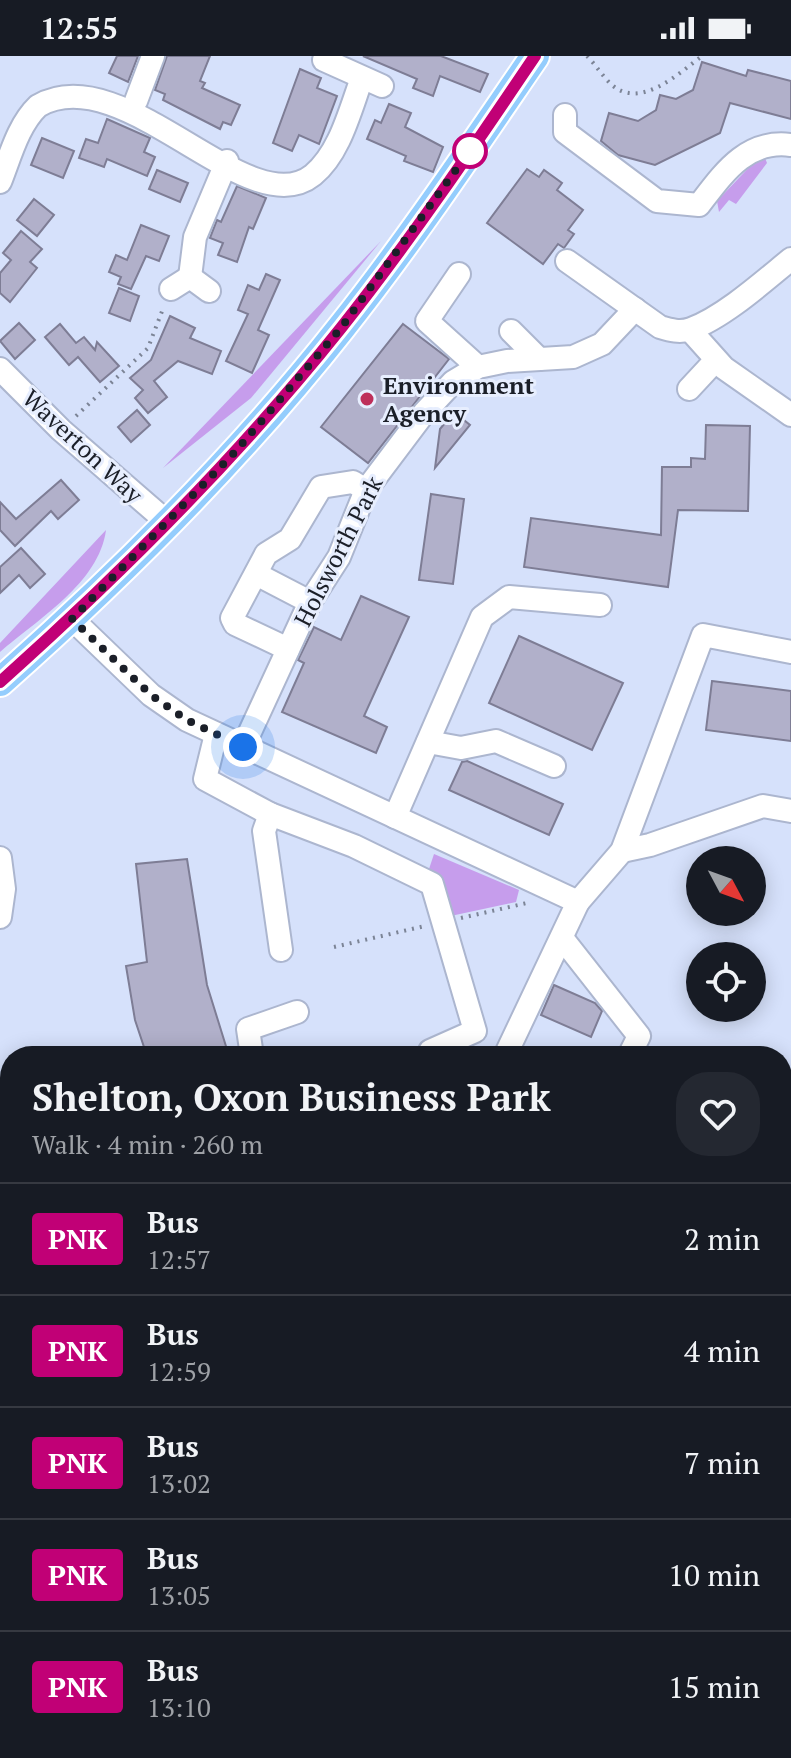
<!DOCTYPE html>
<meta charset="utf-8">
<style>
body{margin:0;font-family:"PT Serif",serif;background:#242831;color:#f1f3f6;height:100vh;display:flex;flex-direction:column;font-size:30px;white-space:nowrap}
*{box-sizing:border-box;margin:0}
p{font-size:26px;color:#9ea1a6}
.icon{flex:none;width:44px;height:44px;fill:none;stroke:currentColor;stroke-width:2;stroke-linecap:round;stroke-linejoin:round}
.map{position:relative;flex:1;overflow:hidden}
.drawer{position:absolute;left:0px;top:990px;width:792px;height:712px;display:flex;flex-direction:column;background:#171b24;border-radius:32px 32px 0 0;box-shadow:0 4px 20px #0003}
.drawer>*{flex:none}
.badge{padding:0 16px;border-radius:6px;font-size:28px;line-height:52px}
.needle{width:52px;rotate:131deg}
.buttons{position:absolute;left:686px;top:790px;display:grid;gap:16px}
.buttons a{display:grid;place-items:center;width:80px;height:80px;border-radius:50%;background:#171b24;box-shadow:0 4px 20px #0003;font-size:40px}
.you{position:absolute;width:40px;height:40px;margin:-20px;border:6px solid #fff;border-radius:50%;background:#1a73e8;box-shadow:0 0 0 12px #1a73e833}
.map>.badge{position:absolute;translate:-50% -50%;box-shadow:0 0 0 4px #fff}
.round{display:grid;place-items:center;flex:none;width:84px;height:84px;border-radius:32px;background:#242831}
.summary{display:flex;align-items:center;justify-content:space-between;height:136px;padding:0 32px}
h1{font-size:38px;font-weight:700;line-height:60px}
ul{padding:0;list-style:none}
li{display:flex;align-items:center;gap:24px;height:112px;padding:0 32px;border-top:2px solid #363941}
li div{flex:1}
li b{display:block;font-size:30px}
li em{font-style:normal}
li .badge{min-width:88px;font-weight:700;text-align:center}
.status{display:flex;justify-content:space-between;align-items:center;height:56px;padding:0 40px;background:#171b24;direction:ltr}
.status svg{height:22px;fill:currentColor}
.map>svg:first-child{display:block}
</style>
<div class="status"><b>12:55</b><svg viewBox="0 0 49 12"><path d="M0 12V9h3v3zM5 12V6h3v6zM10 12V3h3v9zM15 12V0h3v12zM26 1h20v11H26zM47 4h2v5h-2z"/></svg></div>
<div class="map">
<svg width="791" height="1702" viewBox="0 0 791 1702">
<rect width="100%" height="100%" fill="#d6e1fb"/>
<g fill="#c69dec">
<path d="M765 102 767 107 736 148 729 144 719 156 717 145 757 103Z"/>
<path d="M381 185 251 342 163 412Z"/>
<path d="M106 474C99 527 38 563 0 596V587Z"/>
<path d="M434 798 519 834 516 846 446 861 428 816Z"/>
<path d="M782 1390 791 1392V1504L782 1502Z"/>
<path d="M782 1587 791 1589V1702H402L417 1692H782Z"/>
</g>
<g fill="#b1b0ca" stroke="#7e7d95" stroke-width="2">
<path d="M117 0H138L128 26 109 17Z"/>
<path d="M167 0H210L200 25 205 27 202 32 240 49 231 69 223 66 220 73 163 44 165 38 155 34Z"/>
<path d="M363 0H441L488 18 480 36 440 20 433 40 413 32 417 23Z"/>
<path d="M702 6 746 20 748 14 791 25V63L730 47 720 77 655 109 618 99 601 85 609 57 638 65 656 54 660 39 676 43 693 34Z"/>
<path d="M300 13 321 22 317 32 337 40 319 88 299 79 292 95 273 87Z"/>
<path d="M389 48 411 57 405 71 443 91 433 116 404 105 406 100 367 83 375 64 381 67Z"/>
<path d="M107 63 150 82 144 96 155 101 147 120 107 103 104 111 79 102 86 83 98 87Z"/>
<path d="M42 82 74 95 63 122 31 109Z"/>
<path d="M527 113 539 121 544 114 562 127 557 134 583 154 568 174 574 178 564 192 558 188 543 208 487 167Z"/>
<path d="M157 114 188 127 180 146 149 133Z"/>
<path d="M237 130 266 142 253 173 249 171 237 206 218 199 223 187 210 182 217 164 221 166Z"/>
<path d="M34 143 54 159 37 180 17 164Z"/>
<path d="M141 169 169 180 159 205 146 200 131 233 118 228 121 221 109 216 116 199 127 204Z"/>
<path d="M21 175 42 193 30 206 37 212 10 246 0 237V217L11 204 3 197Z"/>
<path d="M266 218 280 224 258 274 269 279 252 317 226 305 248 258 238 254 248 229 259 234Z"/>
<path d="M119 232 139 240 130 265 109 257Z"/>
<path d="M170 260 195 272 190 282 221 295 212 318 178 305 154 325 167 341 148 357 135 342 143 334 130 322 151 304Z"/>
<path d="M19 267 35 284 15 303 0 285Z"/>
<path d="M60 268 76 287 84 281 95 294 97 286 119 310 100 326 78 301 69 309 45 281Z"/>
<path d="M403 268 449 303 368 407 321 371Z"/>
<path d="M137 354 150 369 131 386 118 371Z"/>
<path d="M454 356 470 369 435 412 440 373Z"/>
<path d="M706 369 750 370 748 455 678 454 668 531 524 511 531 462 661 479 662 411H691V402L705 403Z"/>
<path d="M61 424 79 444 58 463 51 455 15 490 0 474V446L16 463Z"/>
<path d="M431 438 464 443 453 528 419 524Z"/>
<path d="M21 492 45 518 30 532 19 519 0 537V511Z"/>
<path d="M361 540 409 561 364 660 387 671 376 697 282 656 304 607 298 604 314 571 341 584Z"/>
<path d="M519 580 623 627 592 694 489 647Z"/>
<path d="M712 625 791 635V685L706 674Z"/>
<path d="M467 705 563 748 549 779 449 734 462 706Z"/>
<path d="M187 803 207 929 229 1000H147L135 964 126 910 147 906 136 808Z"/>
<path d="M554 929 595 947 602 955 591 981 541 959Z"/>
</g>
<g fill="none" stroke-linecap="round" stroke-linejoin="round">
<defs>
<g id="minor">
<path d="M324 4 382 30"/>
<path d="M136 45 153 0"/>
<path d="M565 59V76L657 145 699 149C723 118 746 83 791 89"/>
<path d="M0 126C10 101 18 69 38 50 123 0 249 171 313 119 340 97 350 54 362 22"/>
<path d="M567 205 660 271C670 274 680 277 691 273 724 261 764 225 791 203"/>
<path d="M459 218 427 265 478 311"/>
<path d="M190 221 195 181 227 105"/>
<path d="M171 233 190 221 209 235"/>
<path d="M690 274 724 312 791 359"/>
<path d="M511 275 539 303"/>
<path d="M0 313 61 374 167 466"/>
<path d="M689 333 715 305"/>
<path d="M256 518 310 546"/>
<path d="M72 563 151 639 187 664 578 846 505 1000"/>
<path d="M288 593 235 568 232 562 266 498 290 483 321 431 353 426 366 434"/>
<path d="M216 678 205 723 270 758"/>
<path d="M428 686 461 692 496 685 554 710"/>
<path d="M243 691 310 546 339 501 366 434 424 357 453 326 478 311 507 305 573 301 602 288 635 253"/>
<path d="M395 761 482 561 509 541 600 549"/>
<path d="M622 795 650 789 763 750 791 755"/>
<path d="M0 802 4 833 0 861"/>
<path d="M578 846 622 795 703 579 791 596"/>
<path d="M562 882 639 980 629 1000"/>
<path d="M281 894 264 775 270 758 354 790 432 828 475 975 430 995 432 1000"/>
<path d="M252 1000 248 973 297 956"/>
<path d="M782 1051 791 1053"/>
<path d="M0 1154 10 1160"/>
<path d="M0 1436 10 1402"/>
<path d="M0 1599 10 1618"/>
<path d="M428 1702 437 1692"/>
</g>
<g id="major">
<path d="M0 626C122 518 240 400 341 272 410 185 472 92 535 0"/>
<path d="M0 1076 10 1081"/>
<path d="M0 1121 10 1128"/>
<path d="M782 1547 791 1548"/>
</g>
</defs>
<use href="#minor" stroke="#acb6cf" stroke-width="26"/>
<use href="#major" stroke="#fff" stroke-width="32"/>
<g stroke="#7c8496" stroke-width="4" stroke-dasharray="2 6" stroke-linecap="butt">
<path d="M587 0C596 9 603 21 612 29 641 54 679 17 702 0"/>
<path d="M76 360 148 292 164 250"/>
<path d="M461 862 527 847"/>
<path d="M334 891 425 870"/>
<path d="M495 1692 498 1702"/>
</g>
<use href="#minor" stroke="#fff" stroke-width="22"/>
<use href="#major" stroke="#94cdfd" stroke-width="28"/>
</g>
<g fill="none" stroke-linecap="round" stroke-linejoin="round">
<defs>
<path id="line" d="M0 626C122 517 239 400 341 272 410 185 473 92 535 0"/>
</defs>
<use href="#line" stroke="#fff" stroke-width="18"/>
<use href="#line" stroke="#c10076" stroke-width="12"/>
<path stroke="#1b1f28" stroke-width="8" stroke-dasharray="0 14.4" d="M243 691 187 664 151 639 72 563 235 396 341 272 474 89 470 95"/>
</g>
<circle fill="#fff" stroke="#c10076" stroke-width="4" cx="470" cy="95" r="16"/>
<circle fill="#be2f5a" stroke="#e7eefe" stroke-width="3" cx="367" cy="343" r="8"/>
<g text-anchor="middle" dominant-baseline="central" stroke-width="6" stroke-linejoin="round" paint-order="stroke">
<g font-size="24" font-weight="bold" fill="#1b1f28" stroke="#e7eefe" text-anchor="start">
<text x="383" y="329">Environment<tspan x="383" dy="28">Agency</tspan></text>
</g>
<g font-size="24" fill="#1b1f28" stroke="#e7eefe">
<text transform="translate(83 390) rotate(43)">Waverton Way</text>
<text transform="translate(338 495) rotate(-63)">Holsworth Park</text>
</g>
</g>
</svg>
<div class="buttons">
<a><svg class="needle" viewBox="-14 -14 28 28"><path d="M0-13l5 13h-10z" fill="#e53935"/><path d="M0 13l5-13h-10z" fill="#9ea1a6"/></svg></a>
<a><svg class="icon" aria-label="locate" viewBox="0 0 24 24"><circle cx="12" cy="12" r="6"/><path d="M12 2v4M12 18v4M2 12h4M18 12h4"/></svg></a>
</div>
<div class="you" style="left:243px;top:691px"></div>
<section class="drawer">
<div class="summary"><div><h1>Shelton, Oxon Business Park</h1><p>Walk · 4 min · 260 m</p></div><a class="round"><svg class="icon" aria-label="heart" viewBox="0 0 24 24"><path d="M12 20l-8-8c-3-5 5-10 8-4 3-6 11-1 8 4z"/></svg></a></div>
<ul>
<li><span class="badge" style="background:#c10076;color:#fff">PNK</span><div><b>Bus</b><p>12:57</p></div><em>2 min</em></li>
<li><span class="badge" style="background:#c10076;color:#fff">PNK</span><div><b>Bus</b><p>12:59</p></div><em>4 min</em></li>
<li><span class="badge" style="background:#c10076;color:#fff">PNK</span><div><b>Bus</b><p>13:02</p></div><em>7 min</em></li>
<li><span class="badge" style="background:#c10076;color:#fff">PNK</span><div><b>Bus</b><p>13:05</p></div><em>10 min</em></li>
<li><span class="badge" style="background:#c10076;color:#fff">PNK</span><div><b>Bus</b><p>13:10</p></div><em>15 min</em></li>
</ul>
</section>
</div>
